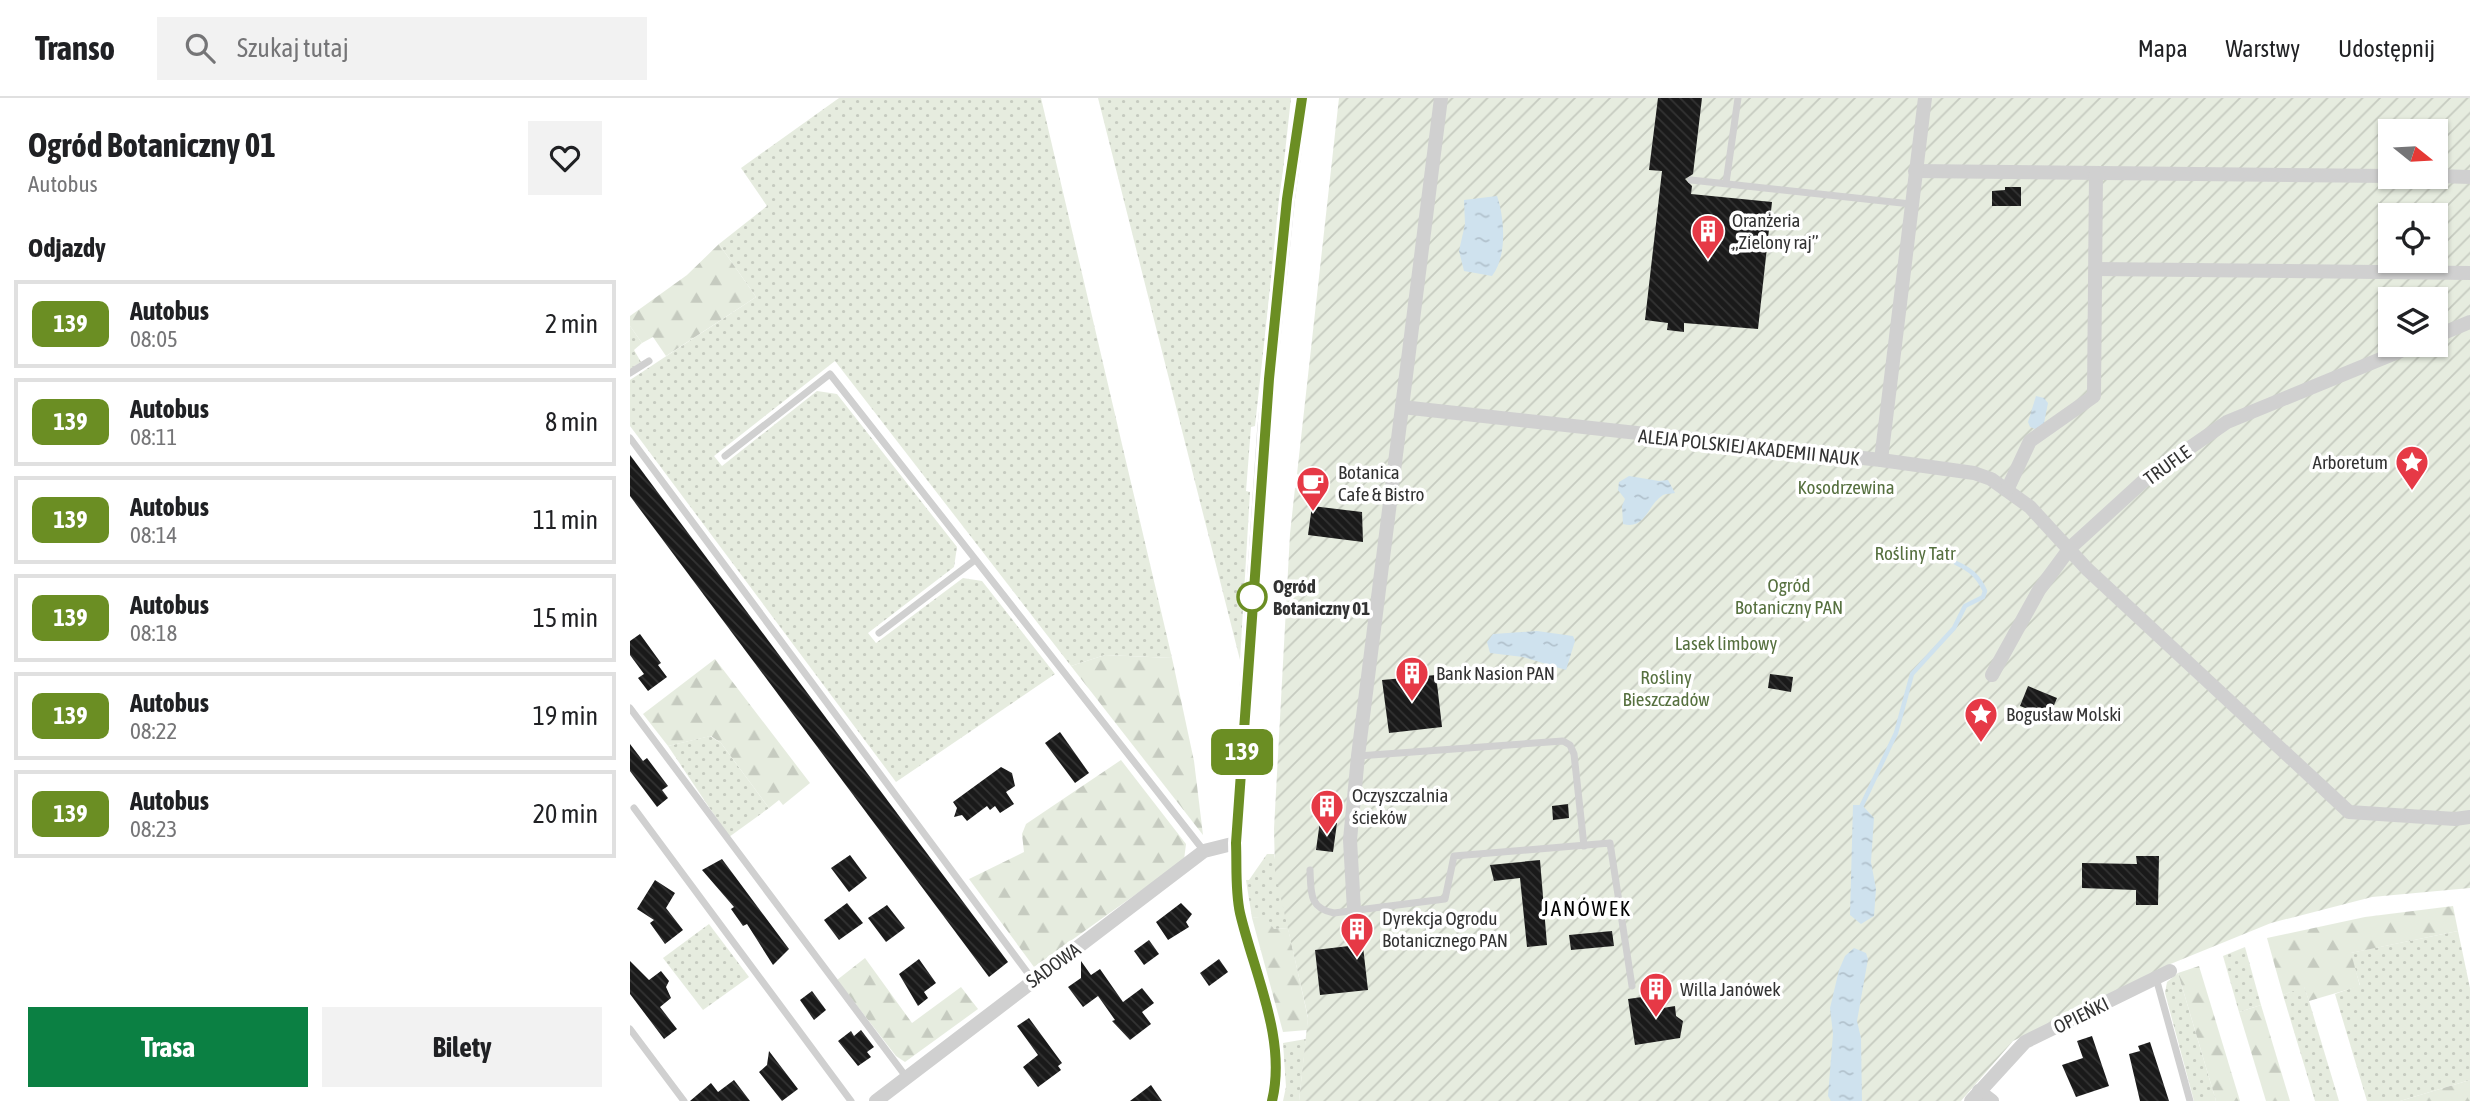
<!DOCTYPE html>
<html lang="pl">
<meta charset="utf-8">
<style>
body{margin:0;font-family:"Asap Condensed",sans-serif;background:#f2f2f2;color:#202124;height:100vh;display:flex;flex-direction:column;font-size:26px;white-space:nowrap}
*{box-sizing:border-box;margin:0}
p{font-size:23px;color:#757577}
.icon{flex:none;width:38px;height:38px;fill:none;stroke:currentColor;stroke-width:2;stroke-linecap:round;stroke-linejoin:round}
.map{position:relative;flex:1;overflow:hidden}
.side{display:flex;flex-direction:column;background:#fff;width:630px}
.side>*{flex:none}
.badge{padding:0 14px;border-radius:10px;font-size:24px;line-height:46px}
.needle{width:46px;rotate:108deg}
.tools{position:absolute;left:1748px;top:21px;display:grid;gap:14px}
.tools a{display:grid;place-items:center;width:70px;height:70px;border-radius:0px;background:#fff;box-shadow:0 2px 5px #0004;font-size:35px}
.map>.badge{position:absolute;translate:-50% -50%;box-shadow:0 0 0 4px #fff}
h2{padding:0 28px;font-size:26px;line-height:63px}
.round{display:grid;place-items:center;flex:none;width:74px;height:74px;border-radius:0px;background:#f2f2f2}
.headline{display:flex;align-items:center;justify-content:space-between;height:119px;padding:0 28px}
h1{font-size:33px;font-weight:700;line-height:52px}
.button{display:flex;gap:14px;margin-top:auto;padding:14px 28px}
.button a{flex:1;height:80px;border-radius:0px;background:#0b8043;color:#fff;font-size:28px;font-weight:700;line-height:80px;text-align:center}
.button a+a{background:#f2f2f2;color:#202124}
ul{padding:0;list-style:none}
li{display:flex;align-items:center;gap:21px;height:88px;margin:0 14px 10px;padding:0 14px;border:4px solid #e0e0e0;border-radius:0px}
li div{flex:1}
li b{display:block;font-size:26px}
li em{font-style:normal}
li .badge{min-width:77px;font-weight:700;text-align:center}
header{display:flex;align-items:center;gap:42px;box-sizing:border-box;height:98px;padding:0 35px;background:#fff;border-bottom:2px solid #e0e0e0}
header strong{font-size:33px}
nav{display:flex;gap:38px;margin-inline-start:auto;font-size:24px}
.search{width:490px;height:63px;background:#f2f2f2;display:flex;align-items:center;gap:18px;box-sizing:border-box;padding:0 24px;border-radius:0px;color:#757577;font-size:26px}
main{display:flex;flex:1;min-height:0}
.map>svg:first-child{display:block}
</style>
<header>
<strong>Transo</strong>
<div class="search"><svg class="icon" aria-label="search" viewBox="0 0 24 24"><circle cx="10" cy="10" r="6"/><path d="M15 15l6 6"/></svg>Szukaj tutaj</div>
<nav><a>Mapa</a><a>Warstwy</a><a>Udostępnij</a></nav>
</header>
<main>
<section class="side">
<div class="headline"><div><h1>Ogród Botaniczny 01</h1><p>Autobus</p></div><a class="round"><svg class="icon" aria-label="heart" viewBox="0 0 24 24"><path d="M12 20l-8-8c-3-5 5-10 8-4 3-6 11-1 8 4z"/></svg></a></div>
<h2>Odjazdy</h2>
<ul>
<li><span class="badge" style="background:#6b8e23;color:#fff">139</span><div><b>Autobus</b><p>08:05</p></div><em>2 min</em></li>
<li><span class="badge" style="background:#6b8e23;color:#fff">139</span><div><b>Autobus</b><p>08:11</p></div><em>8 min</em></li>
<li><span class="badge" style="background:#6b8e23;color:#fff">139</span><div><b>Autobus</b><p>08:14</p></div><em>11 min</em></li>
<li><span class="badge" style="background:#6b8e23;color:#fff">139</span><div><b>Autobus</b><p>08:18</p></div><em>15 min</em></li>
<li><span class="badge" style="background:#6b8e23;color:#fff">139</span><div><b>Autobus</b><p>08:22</p></div><em>19 min</em></li>
<li><span class="badge" style="background:#6b8e23;color:#fff">139</span><div><b>Autobus</b><p>08:23</p></div><em>20 min</em></li>
</ul>
<div class="button"><a>Trasa</a><a>Bilety</a></div>
</section>
<div class="map">
<svg width="1840" height="1003" viewBox="0 0 1840 1003">
<defs>
<pattern id="grass-dots" width="8" height="8" patternUnits="userSpaceOnUse" patternTransform="scale(1.75)"><rect width="8" height="8" fill="#e6ecdf"/><path d="M2 2h.1M6 6h.1" fill="none" stroke="#c6cbc0" stroke-width="1.8" stroke-linecap="round"/></pattern>
<pattern id="forest-firs" width="22" height="20" patternUnits="userSpaceOnUse" patternTransform="scale(1.75)"><rect width="22" height="20" fill="#e6ecdf"/><path d="M5 1l3.5 6h-7zM16 11l3.5 6h-7z" fill="#c6cbc0"/></pattern>
<pattern id="garden-furrows" width="10" height="10" patternUnits="userSpaceOnUse" patternTransform="scale(1.75)"><rect width="10" height="10" fill="#e6ecdf"/><path d="M-1 1l2-2M0 10L10 0M9 11l2-2" fill="none" stroke="#c6cbc0"/></pattern>
<pattern id="water-ripples" width="26" height="14" patternUnits="userSpaceOnUse" patternTransform="scale(1.75)"><rect width="26" height="14" fill="#cfe2ee"/><path d="M2 4q2-2 4 0t4 0M15 11q2-2 4 0t4 0" fill="none" stroke="#b2c2cd"/></pattern>
<pattern id="building-back-hatch" width="6" height="6" patternUnits="userSpaceOnUse" patternTransform="scale(1.75)"><rect width="6" height="6" fill="#1a1a1a"/><path d="M-1 5l2 2M0 0l6 6M5-1l2 2" fill="none" stroke="#333"/></pattern>
</defs>
<rect width="100%" height="100%" fill="#fff"/>
<g fill="url(#grass-dots)">
<path d="M209 0H411L542 560 475 557 441 568 205 263 84 358 92 368 187 293 207 296 327 449 324 469 238 535 246 545 333 480 352 483 425 576 266 684 0 328V282L126 199 89 146 137 108 111 70Z"/>
<path d="M468 0H661L625 328 621 329 616 393 620 394 610 562Z"/>
<path d="M0 228 12 245 4 252 11 264 0 271Z"/>
<path d="M80 638 91 645 139 710 99 739 38 648Z"/>
<path d="M637 756H644L658 830 644 831C638 822 632 819 622 820L616 782H619Z"/>
<path d="M79 826 119 879 73 912 33 860Z"/>
<path d="M1828 833 1840 890V982L1770 1003H1737L1705 896 1730 887 1720 855Z"/>
<path d="M1615 849 1631 907 1609 914 1593 858Z"/>
<path d="M1548 875 1586 1003H1564L1535 895 1537 884Z"/>
<path d="M1674 888 1679 903 1709 1003H1685L1653 897Z"/>
<path d="M676 941 669 1003H653L656 989 653 945Z"/>
</g>
<g fill="url(#forest-firs)">
<path d="M89 146 126 199 36 258 23 239 12 245 0 228V218L57 177Z"/>
<path d="M475 557 542 560 564 663 573 737 441 568Z"/>
<path d="M85 561 180 685 153 707 149 702 139 710 91 645 81 638 38 648 13 616Z"/>
<path d="M491 662 556 746 554 762 404 869 339 781 394 754 392 736 396 726Z"/>
<path d="M1823 808 1828 833 1721 855 1730 888 1679 903 1674 889 1653 897 1637 840 1735 819Z"/>
<path d="M630 819 637 821 644 831 658 830 678 920 677 932 653 934 622 820Z"/>
<path d="M235 860 282 925 331 889 348 911 275 964 266 958 207 882Z"/>
<path d="M1569 868 1610 1003H1586L1548 875Z"/>
<path d="M1631 907 1660 1003H1636L1609 914Z"/>
<path d="M1840 982V1003H1770Z"/>
</g>
<path fill="url(#garden-furrows)" fill-rule="evenodd" d="M709 0H1840V790L1742 799 1641 825 1538 867 1383 943 1331 1003H669L678 919 645 774 644 731 660 436 665 390 672 388 673 380 667 376ZM1760 33H1806V79H1760ZM1760 117H1806V163H1760ZM1760 201H1806V247H1760Z"/>
<g fill="url(#water-ripples)">
<path d="M867 98C875 121 877 159 862 178L834 173 829 153 835 126 834 102Z"/>
<path d="M1406 298 1414 300 1418 305 1414 325 1408 332 1400 329 1398 324Z"/>
<path d="M999 378 1029 383 1038 382 1045 395C1041 396 1037 395 1033 397 1017 407 1016 432 993 426L992 408 995 401 988 392 989 384Z"/>
<path d="M907 533 943 538 945 543 936 572 893 559 860 555 857 544 863 536Z"/>
<path d="M1223 707H1232L1244 720 1241 764 1246 791 1244 818 1231 826 1220 817Z"/>
<path d="M1224 850 1236 855 1238 861 1227 923 1231 940 1232 1003H1201L1198 998 1203 936 1200 910 1209 872 1215 858Z"/>
</g>
<g fill="none" stroke-linecap="round" stroke-linejoin="round">
<path stroke="#cfe2ee" stroke-width="4.5" d="M1232 707 1266 635 1282 576 1324 530 1335 508 1353 499 1355 493C1348 478 1341 472 1326 465"/>
</g>
<g fill="url(#building-back-hatch)">
<path d="M1028 0H1072L1063 76 1055 81 1062 88 1061 96 1142 104 1128 231 1054 225V234L1037 232 1038 225 1015 222 1032 73 1019 72Z"/>
<path d="M1375 89H1391V108H1362V93L1375 92Z"/>
<path d="M0 357 378 864 359 879 0 398Z"/>
<path d="M682 408 732 414 733 444 678 437Z"/>
<path d="M10 536 31 565 28 567 37 579 18 593 8 580 14 576 0 557V543Z"/>
<path d="M1140 576 1163 579 1161 594 1138 590Z"/>
<path d="M806 577 812 629 759 635 752 582Z"/>
<path d="M1398 588 1427 600 1419 619 1390 608Z"/>
<path d="M430 634 459 675 445 685 415 645Z"/>
<path d="M0 646 13 663 17 660 38 688 32 692 38 700 27 709 0 673Z"/>
<path d="M371 669 382 675 385 688 376 694 384 706 370 715 365 708 360 712 357 708 337 723 332 717 324 719 327 710 323 704Z"/>
<path d="M938 706 939 720 923 722 922 708Z"/>
<path d="M690 723 707 725 703 754 686 752Z"/>
<path d="M220 757 237 780 219 794 201 770Z"/>
<path d="M1506 758H1529L1528 807H1506V792L1452 790V765L1507 766Z"/>
<path d="M92 761 159 851 143 867 117 826 113 828 101 811 104 809 72 772Z"/>
<path d="M910 762 917 847 897 849 890 780 864 783 860 767Z"/>
<path d="M25 782 45 795 36 810 53 832 35 846 20 825 24 822 7 811Z"/>
<path d="M217 805 233 825 209 842 194 822Z"/>
<path d="M551 805 562 816 556 824 559 829 538 842 526 824Z"/>
<path d="M257 807 275 830 256 844 238 820Z"/>
<path d="M982 833 984 848 941 852 939 837Z"/>
<path d="M732 840 738 892 690 897 685 852 719 848 718 842Z"/>
<path d="M519 842 529 856 514 867 504 853Z"/>
<path d="M289 861 306 885 294 894 298 900 288 908 269 876Z"/>
<path d="M589 861 598 874 579 888 570 875Z"/>
<path d="M0 863 19 882 31 873 39 883 36 889 41 900 30 909 47 931 34 941 0 896Z"/>
<path d="M451 863 461 877 470 871 493 904 512 890 524 905 512 914 521 926 500 942 482 923 485 922 468 898 453 909 438 889 451 880Z"/>
<path d="M182 893 196 912 184 922 170 902Z"/>
<path d="M1019 898 1021 912 1045 908 1046 918 1053 923 1050 940 1005 947 998 901Z"/>
<path d="M399 920 432 965 428 968 431 972 408 989 393 969 408 957 387 928Z"/>
<path d="M231 932 244 949 237 954 241 959 228 968 208 943 221 933 224 938Z"/>
<path d="M1462 938 1479 988 1446 999 1432 967 1453 960 1447 943Z"/>
<path d="M1520 944 1531 978 1539 1003H1510L1499 956 1510 953 1508 948Z"/>
<path d="M139 953 168 991 152 1003 129 974 137 967Z"/>
<path d="M104 982 120 1003H60L81 985 88 994Z"/>
<path d="M521 987 532 1003H500Z"/>
</g>
<g fill="none" stroke-linecap="round" stroke-linejoin="round">
<g stroke="#d0d0d0" stroke-width="7">
<path d="M1061 82 1281 106"/>
<path d="M1096 85 1108 0"/>
<path d="M0 275 19 263"/>
<path d="M0 340 403 882"/>
<path d="M95 358 200 276 574 753"/>
<path d="M249 535 345 462"/>
<path d="M0 610 277 980"/>
<path d="M728 658 933 643 940 647 944 656 954 748"/>
<path d="M4 710 221 1003"/>
<path d="M680 772C681 795 679 810 704 815L815 801 824 758 980 745 1002 888"/>
<path d="M1526 880 1560 1003"/>
<path d="M0 931 54 1003"/>
</g>
<g stroke="#d0d0d0" stroke-width="14">
<path d="M1285 73 1760 78"/>
<path d="M1806 78 1840 79"/>
<path d="M1466 171 1840 175"/>
<path d="M1806 238 1840 224"/>
<path d="M772 309 1251 362 1344 375 1361 381 1400 409 1457 471 1719 714 1825 721 1840 719"/>
<path d="M1251 362 1295 0"/>
<path d="M1378 390 1400 343 1464 298 1466 75"/>
<path d="M1362 577 1409 492 1440 450 1519 378 1597 324 1785 247"/>
<path d="M724 812 720 742 728 658 811 0"/>
<path d="M1349 993 1362 1003"/>
<path d="M246 1003 574 753 606 745"/>
<path d="M642 1003C657 940 624 875 610 815 605 792 607 768 606 745L634 333 658 101 672 0"/>
<path d="M1341 1003 1395 944 1540 873"/>
</g>
</g>
<g fill="none" stroke-linecap="round" stroke-linejoin="round">
<defs>
<path id="line" d="M642 1003C657 941 624 875 610 815 605 792 607 768 606 745L639 281 657 101 672 0"/>
</defs>
<use href="#line" stroke="#fff" stroke-width="16"/>
<use href="#line" stroke="#6b8e23" stroke-width="10"/>
</g>
<defs>
<symbol id="building-pin" viewBox="-11 -11 22 30"><path d="M0 17L-7.5 6A9.5 9.5 0 1 1 7.5 6Z" fill="#e63946" stroke="#fff"/><path d="M-4-6H4V6H1V3H-1V6H-4ZM-2.5-4.3h1.7v1.8h-1.7ZM.8-4.3h1.7v1.8H.8ZM-2.5-1h1.7V.8h-1.7ZM.8-1h1.7V.8H.8Z" fill="#fff"/></symbol>
<symbol id="sight-pin" viewBox="-11 -11 22 30"><path d="M0 17L-7.5 6A9.5 9.5 0 1 1 7.5 6Z" fill="#e63946" stroke="#fff"/><path d="M0-6L1.8-2.2L6-1.7L2.9 1.2L3.7 5.4L0 3.3L-3.7 5.4L-2.9 1.2L-6-1.7L-1.8-2.2Z" fill="#fff"/></symbol>
<symbol id="cafe-pin" viewBox="-11 -11 22 30"><path d="M0 17L-7.5 6A9.5 9.5 0 1 1 7.5 6Z" fill="#e63946" stroke="#fff"/><path d="M-5.5-4.5H6V0H3Q3 3.5 0 3.5H-2.5Q-5.5 3.5-5.5 0ZM3-3.2v2h1.7v-2ZM-6 4.5H4V6H-6Z" fill="#fff"/></symbol>
</defs>
<g fill-rule="evenodd">
<use href="#building-pin" x="1059" y="114" width="38" height="52"/>
<use href="#sight-pin" x="1763" y="345" width="38" height="52"/>
<use href="#cafe-pin" x="664" y="366" width="38" height="52"/>
<use href="#building-pin" x="763" y="556" width="38" height="52"/>
<use href="#sight-pin" x="1332" y="597" width="38" height="52"/>
<use href="#building-pin" x="678" y="689" width="38" height="52"/>
<use href="#building-pin" x="708" y="812" width="38" height="52"/>
<use href="#building-pin" x="1007" y="872" width="38" height="52"/>
</g>
<circle fill="#fff" stroke="#6b8e23" stroke-width="3.5" cx="622" cy="499" r="14"/>
<g text-anchor="middle" dominant-baseline="central" stroke-width="7" stroke-linejoin="round" paint-order="stroke">
<g font-size="19" fill="#333" stroke="#fff" text-anchor="start">
<text x="1102" y="122">Oranżeria<tspan x="1102" dy="22">„Zielony raj”</tspan></text>
<text x="1758" y="364" text-anchor="end">Arboretum</text>
<text x="708" y="374">Botanica<tspan x="708" dy="22">Cafe &amp; Bistro</tspan></text>
<text x="806" y="575">Bank Nasion PAN</text>
<text x="1376" y="616">Bogusław Molski</text>
<text x="722" y="697">Oczyszczalnia<tspan x="722" dy="22">ścieków</tspan></text>
<text x="752" y="820">Dyrekcja Ogrodu<tspan x="752" dy="22">Botanicznego PAN</tspan></text>
<text x="1050" y="891">Willa Janówek</text>
</g>
<g font-size="19" fill="#333" stroke="#fff">
<text transform="translate(1119 349) rotate(6)">ALEJA POLSKIEJ AKADEMII NAUK</text>
<text transform="translate(1537 367) rotate(-36)">TRUFLE</text>
<text transform="translate(423 867) rotate(-36)">SADOWA</text>
<text transform="translate(1451 917) rotate(-26)">OPIEŃKI</text>
</g>
<g font-size="19" fill="#56703f" stroke="#fff">
<text x="1216" y="389">Kosodrzewina</text>
<text x="1285" y="455">Rośliny Tatr</text>
<text x="1159" y="487">Ogród<tspan x="1159" dy="22">Botaniczny PAN</tspan></text>
<text x="1096" y="545">Lasek limbowy</text>
<text x="1036" y="579">Rośliny<tspan x="1036" dy="22">Bieszczadów</tspan></text>
</g>
<g font-size="19" font-weight="bold" fill="#333" stroke="#fff" text-anchor="start">
<text x="643" y="488">Ogród<tspan x="643" dy="22">Botaniczny 01</tspan></text>
</g>
<g font-size="21" letter-spacing="2" fill="#000" stroke="#fff">
<text x="957" y="810">JANÓWEK</text>
</g>
</g>
</svg>
<div class="tools">
<a><svg class="needle" viewBox="-14 -14 28 28"><path d="M0-13l5 13h-10z" fill="#e53935"/><path d="M0 13l5-13h-10z" fill="#757577"/></svg></a>
<a><svg class="icon" aria-label="locate" viewBox="0 0 24 24"><circle cx="12" cy="12" r="6"/><path d="M12 2v4M12 18v4M2 12h4M18 12h4"/></svg></a>
<a><svg class="icon" aria-label="layers" viewBox="0 0 24 24"><path d="M12 4l9 5-9 5-9-5zM3 14l9 5 9-5"/></svg></a>
</div>
<b class="badge" style="left:612px;top:654px;background:#6b8e23;color:#fff">139</b>
</div>
</main>
